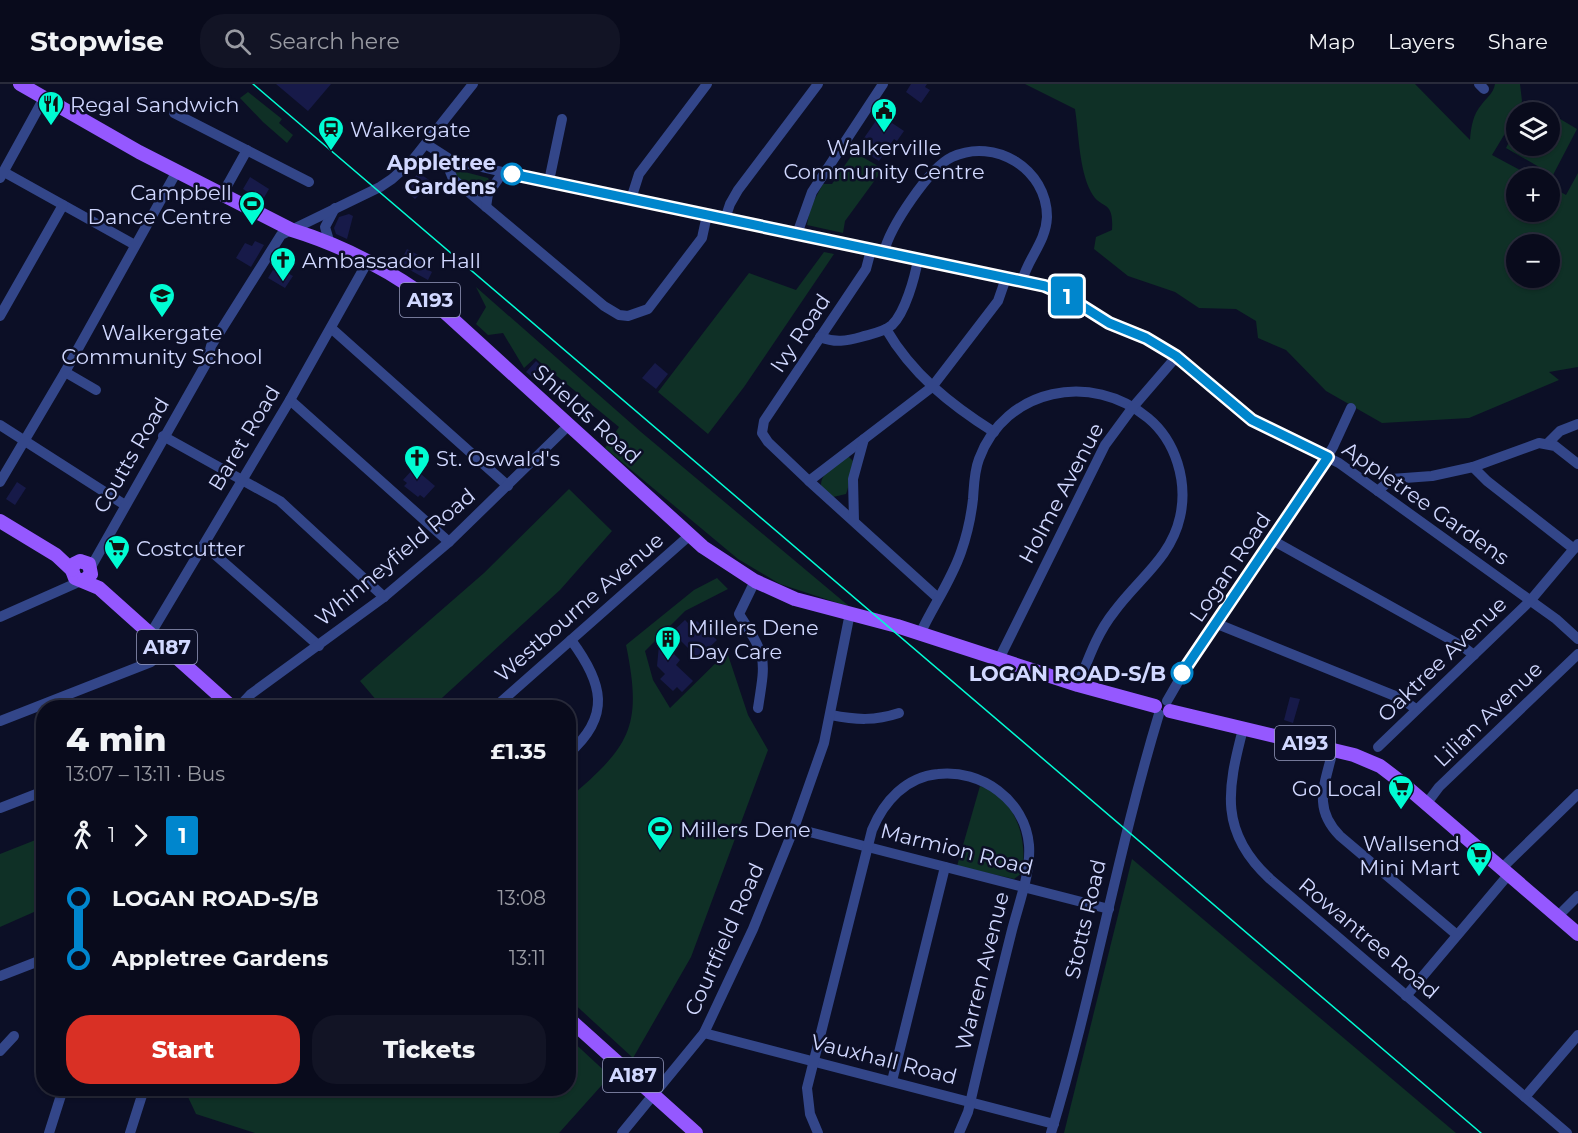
<!DOCTYPE html>
<meta charset="utf-8">
<style>
body{margin:0;font-family:Montserrat,sans-serif;background:#121425;color:#f1f3f6;height:100vh;display:flex;flex-direction:column;font-size:22px;white-space:nowrap}
*{box-sizing:border-box;margin:0}
p{font-size:20px;color:#999ba3}
.icon{flex:none;width:33px;height:33px;fill:none;stroke:currentColor;stroke-width:2;stroke-linecap:round;stroke-linejoin:round}
.map{position:relative;flex:1;overflow:hidden}
.side{position:absolute;left:36px;top:616px;width:540px;height:396px;display:flex;flex-direction:column;background:#090b1c;border-radius:24px;box-shadow:0 2px 4px #0004,0 0 0 2px #292b3b}
.side>*{flex:none}
.badge{padding:0 12px;border-radius:4px;font-size:21px;line-height:39px}
.controls{position:absolute;left:1506px;top:18px;display:grid;gap:12px}
.controls a{display:grid;place-items:center;width:54px;height:54px;border-radius:50%;background:#090b1c;box-shadow:0 2px 4px #0004,0 0 0 2px #292b3b;font-size:30px}
.map>.badge{position:absolute;translate:-50% -50%;box-shadow:0 0 0 3px #fff}
.legs{display:flex;align-items:center;gap:9px;height:66px;padding:0 30px;font-size:20px}
.legs p{margin-inline-start:auto}
.overview{display:flex;align-items:center;justify-content:space-between;height:102px;padding:0 30px}
h1{font-size:33px;font-weight:800;line-height:45px}
.cta{display:flex;gap:12px;margin-top:auto;padding:12px 30px}
.cta a{flex:1;height:69px;border-radius:24px;background:#d93025;color:#fff;font-size:24px;font-weight:800;line-height:69px;text-align:center}
.cta a+a{background:#121425;color:#f1f3f6}
ul{padding:0 30px;list-style:none}
li{display:flex;align-items:center;gap:21px;height:60px;font-size:22px}
li i{display:grid;place-items:center;width:9px;height:100%;margin:0 8px;background:currentColor}
li i::after{content:'';width:15px;height:15px;margin:-8px;border:4px solid;border-radius:50%;background:#090b1c}
li p{margin-inline-start:auto}
li:first-child i{background:linear-gradient(#0000 50%,currentColor 0)}
li:last-child i{background:linear-gradient(currentColor 50%,#0000 0)}
header{display:flex;align-items:center;gap:36px;box-sizing:border-box;height:84px;padding:0 30px;background:#090b1c;border-bottom:2px solid #292b3b}
header strong{font-size:28px}
nav{display:flex;gap:33px;margin-inline-start:auto;font-size:21px}
.search{width:420px;height:54px;background:#121425;display:flex;align-items:center;gap:15px;box-sizing:border-box;padding:0 21px;border-radius:24px;color:#999ba3;font-size:22px}
.map>svg:first-child{display:block}
</style>
<header>
<strong>Stopwise</strong>
<div class="search"><svg class="icon" aria-label="search" viewBox="0 0 24 24"><circle cx="10" cy="10" r="6"/><path d="M15 15l6 6"/></svg>Search here</div>
<nav><a>Map</a><a>Layers</a><a>Share</a></nav>
</header>
<div class="map">
<svg width="1578" height="1049" viewBox="0 0 1578 1049">
<rect width="100%" height="100%" fill="#0c0f26"/>
<g fill="#0f3026" fill-rule="evenodd">
<path d="M1025 0H1415L1470 56C1471 43 1473 30 1482 20 1488 12 1493 10 1495 0H1520L1522 17 1518 28 1492 71 1535 94H1516V128H1550V102L1566 111 1578 89V283L1549 288 1559 296 1469 334 1382 339 1326 307 1286 266 1258 254 1256 237 1236 225 1199 224 1175 208 1128 192 1094 165 1096 153 1112 146C1114 114 1101 127 1091 108 1079 85 1079 51 1075 25ZM1516 160H1550V194H1516Z"/>
<path d="M248 8 282 35 279 39 293 51 287 59 263 38 240 14Z"/>
<path d="M1550 29 1577 45 1553 91 1506 64 1516 45V62H1550Z"/>
<path d="M854 68 883 85 845 137 843 149 807 141 810 124 823 100H832Z"/>
<path d="M457 86 488 94 489 96 479 112 455 92Z"/>
<path d="M824 168 834 170 744 303 708 350 658 308 749 189 796 206Z"/>
<path d="M476 203 641 348 850 523 780 500 738 475 605 364 619 343 535 274 524 284 503 249 488 251 476 240 486 223Z"/>
<path d="M848 372 853 377C850 388 850 400 846 410L833 413 821 402C821 387 836 381 848 372Z"/>
<path d="M569 405 612 447 560 506 431 624H383L360 597 484 489Z"/>
<path d="M717 494 728 505 685 527 645 567 653 596 670 624 727 568 748 631 768 666 691 873 633 974 569 915 568 715C630 662 643 643 626 561L694 506Z"/>
<path d="M980 702C1016 713 1028 756 1022 789L1014 795 957 782Z"/>
<path d="M43 753V824L0 843V770Z"/>
<path d="M1132 775 1456 1049H1064Z"/>
<path d="M569 954 610 992 559 1049H255L196 1030 188 1013 192 1005H568Z"/>
</g>
<g fill="#171a49">
<path d="M276 0H331L308 27Z"/>
<path d="M911 0H927L925 3 930 6 921 19 906 8Z"/>
<path d="M880 31 904 47 897 57 894 55 879 77 866 69 872 59 864 54Z"/>
<path d="M419 89 432 98 415 115 402 104Z"/>
<path d="M250 93 269 105 262 117 243 105Z"/>
<path d="M349 130 353 132 347 155 336 150 334 144 339 133Z"/>
<path d="M255 157 264 161 251 183 236 174 245 159 252 162Z"/>
<path d="M407 165 426 175 422 182 432 188 428 196 399 180Z"/>
<path d="M273 186 283 193 286 188 293 192 285 204 268 194Z"/>
<path d="M536 277 546 287 537 297 526 288Z"/>
<path d="M655 279 668 290 656 305 642 294Z"/>
<path d="M414 384 435 402 424 414 420 411 418 413 404 402 407 399 403 396Z"/>
<path d="M17 398 26 404 15 421 6 415Z"/>
<path d="M685 536 691 542 697 537 717 556 698 574 679 555 669 565 680 576 676 581 693 597 682 608 677 603 673 607 660 595 665 590 657 582 659 561 655 557 668 545 672 548Z"/>
<path d="M1290 613 1300 615 1293 639 1284 636Z"/>
</g>
<g fill="none" stroke-linecap="round" stroke-linejoin="round">
<g stroke="#334689" stroke-width="10">
<path d="M1479 0 1484 5"/>
<path d="M174 29 309 98"/>
<path d="M426 60 451 76 503 88 1054 205 1098 234 1146 254 1177 272 1252 336 1339 379 1556 535 1578 555"/>
<path d="M451 76 449 85 453 95 604 222 619 231 628 232 648 225 702 154 707 131"/>
<path d="M4 88 135 161"/>
<path d="M0 94 44 14"/>
<path d="M549 97 562 35"/>
<path d="M223 109 247 66"/>
<path d="M631 115 639 90 707 0"/>
<path d="M486 123 488 110 503 88"/>
<path d="M725 135 730 120 738 106 818 0"/>
<path d="M797 150 812 108 883 0"/>
<path d="M330 160 325 143 335 124"/>
<path d="M871 166 866 185 764 337 762 349 768 358 809 397 938 514"/>
<path d="M884 168C890 143 929 84 952 73 995 53 1047 85 1047 133 1046 158 1028 174 1022 197"/>
<path d="M0 232 63 121"/>
<path d="M331 244 508 402"/>
<path d="M886 245C912 290 951 321 994 348"/>
<path d="M820 253C835 259 847 257 861 253 871 250 884 248 892 241 905 229 915 193 918 175"/>
<path d="M65 288 96 306"/>
<path d="M290 316 449 458"/>
<path d="M0 341 125 421"/>
<path d="M163 352 280 417 384 513"/>
<path d="M1548 359 1560 347 1578 340"/>
<path d="M1473 383 1487 397 1574 465"/>
<path d="M809 397 932 303 998 217 1006 194"/>
<path d="M0 398 65 288 177 87"/>
<path d="M1378 407 1391 395 1432 392 1473 383 1539 359 1555 362 1578 380"/>
<path d="M854 437 853 395 864 355"/>
<path d="M1272 456 1462 562 1474 571"/>
<path d="M204 461 319 562"/>
<path d="M91 483 207 278 211 262 281 151 380 103 392 95 411 78 473 0"/>
<path d="M755 497 739 530C767 574 766 573 758 624"/>
<path d="M0 533 81 497"/>
<path d="M1215 539 1400 614 1416 625"/>
<path d="M151 549 290 316 368 177"/>
<path d="M920 550C933 522 951 497 961 468 967 451 971 433 973 415 974 402 974 388 979 375 1005 304 1092 287 1148 334 1176 357 1188 398 1180 433 1171 474 1138 495 1114 528 1097 549 1088 576 1078 601"/>
<path d="M999 575 1105 361 1133 323 1177 272"/>
<path d="M1167 617 1193 572 1318 388 1333 363 1351 324"/>
<path d="M238 624 251 610 384 513 449 458 569 341"/>
<path d="M494 624 690 451"/>
<path d="M831 631C856 636 875 637 899 629"/>
<path d="M0 637 151 578 167 564"/>
<path d="M1243 645C1227 706 1219 748 1270 795L1567 1049"/>
<path d="M1378 663 1530 517 1578 460"/>
<path d="M1333 666C1325 700 1312 724 1340 752L1457 851"/>
<path d="M568 670C612 632 603 599 571 556"/>
<path d="M1427 719 1439 703 1578 570"/>
<path d="M0 724 44 707"/>
<path d="M794 744 1109 825"/>
<path d="M1502 784 1578 710"/>
<path d="M1558 832 1578 812"/>
<path d="M0 892 44 875"/>
<path d="M1406 912 1509 790"/>
<path d="M704 949 1054 1040"/>
<path d="M0 967 14 952"/>
<path d="M892 997 945 783"/>
<path d="M1525 1013 1578 951"/>
<path d="M49 1049 63 1005"/>
<path d="M130 1049 144 1005"/>
<path d="M622 1049 704 949 753 845 794 744 824 659 850 529"/>
<path d="M818 1049 810 1030 807 1004 872 746C884 717 906 693 938 690 981 685 1025 716 1029 761 1031 788 1019 819 1012 846 997 906 982 967 968 1028L959 1049"/>
<path d="M1051 1049C1093 911 1117 768 1159 630"/>
</g>
<g stroke="#9558ff" stroke-width="14">
<path d="M20 0 139 68 292 146C344 162 393 188 437 221L703 463 755 497 795 515 897 542 1078 601 1155 622"/>
<path d="M0 437 56 471 72 486 75 494 99 504 233 624"/>
<path d="M72 486 74 480 80 477 89 480 91 490 84 497"/>
<path d="M1170 627 1354 671 1380 682 1401 698 1578 850"/>
<path d="M568 934 696 1049"/>
</g>
<path stroke="#00fcd3" stroke-width="1.5" d="M253 0 1481 1049"/>
</g>
<g fill="none" stroke-linecap="round" stroke-linejoin="round">
<defs>
<path id="line-1" d="M512 90 1045 202 1063 210 1109 239 1146 254 1176 272 1252 336 1328 373 1182 589"/>
</defs>
<use href="#line-1" stroke="#fff" stroke-width="14"/>
<use href="#line-1" stroke="#0086cd" stroke-width="9"/>
</g>
<defs>
<symbol id="restaurant-pin" viewBox="-11 -11 22 30"><path d="M0 17L-7.5 6A9.5 9.5 0 1 1 7.5 6Z" fill="#00fcd3" stroke="#0c0f26"/><path d="M-5-6h1v4h1v-4h1v4h1v-4h1v5L-1.5 .5V6h-2V.5L-5-1ZM5-6V6H3V1.5H1.5Q1.5-4 5-6Z" fill="#111"/></symbol>
<symbol id="civic-pin" viewBox="-11 -11 22 30"><path d="M0 17L-7.5 6A9.5 9.5 0 1 1 7.5 6Z" fill="#00fcd3" stroke="#0c0f26"/><path d="M-.6-6.5H3V-4.5H.6V-3L4-1V1h2V6H-6V1h2V-1L-.6-3ZM-1.2 2.5V6h2.4V2.5Z" fill="#111"/></symbol>
<symbol id="station-pin" viewBox="-11 -11 22 30"><path d="M0 17L-7.5 6A9.5 9.5 0 1 1 7.5 6Z" fill="#00fcd3" stroke="#0c0f26"/><path d="M-3-6H3Q5-6 5-4V2Q5 4 3 4L4.5 6H3L1.5 4h-3L-3 6H-4.5L-3 4Q-5 4-5 2V-4Q-5-6-3-6ZM-3.5-4v3h7v-3ZM-3.5 1v1.5H-2V1ZM2 1v1.5H3.5V1Z" fill="#111"/></symbol>
<symbol id="stadium-pin" viewBox="-11 -11 22 30"><path d="M0 17L-7.5 6A9.5 9.5 0 1 1 7.5 6Z" fill="#00fcd3" stroke="#0c0f26"/><path d="M0-5a6.5 5 0 1 0 0 10a6.5 5 0 1 0 0-10ZM-3.5-1.8h7v3.6h-7Z" fill="#111"/></symbol>
<symbol id="church-pin" viewBox="-11 -11 22 30"><path d="M0 17L-7.5 6A9.5 9.5 0 1 1 7.5 6Z" fill="#00fcd3" stroke="#0c0f26"/><path d="M-1.2-6h2.4v3.5h3.3v2.4h-3.3V6h-2.4V-.1h-3.3v-2.4h3.3Z" fill="#111"/></symbol>
<symbol id="school-pin" viewBox="-11 -11 22 30"><path d="M0 17L-7.5 6A9.5 9.5 0 1 1 7.5 6Z" fill="#00fcd3" stroke="#0c0f26"/><path d="M0-5L7-2L0 1L-7-2ZM-4 1L0 2.5L4 1V4Q0 6-4 4Z" fill="#111"/></symbol>
<symbol id="supermarket-pin" viewBox="-11 -11 22 30"><path d="M0 17L-7.5 6A9.5 9.5 0 1 1 7.5 6Z" fill="#00fcd3" stroke="#0c0f26"/><path d="M-6-5.5h2.5l.6 2H6L4.5 2H-2.5L-4.4-4H-6ZM-1.5 3.2a1.3 1.3 0 1 0 .1 0ZM3 3.2a1.3 1.3 0 1 0 .1 0Z" fill="#111"/></symbol>
<symbol id="building-pin" viewBox="-11 -11 22 30"><path d="M0 17L-7.5 6A9.5 9.5 0 1 1 7.5 6Z" fill="#00fcd3" stroke="#0c0f26"/><path d="M-4-6H4V6H1V3H-1V6H-4ZM-2.5-4.3h1.7v1.8h-1.7ZM.8-4.3h1.7v1.8H.8ZM-2.5-1h1.7V.8h-1.7ZM.8-1h1.7V.8H.8Z" fill="#111"/></symbol>
</defs>
<g fill-rule="evenodd">
<use href="#restaurant-pin" x="36" y="5" width="30" height="40"/>
<use href="#civic-pin" x="869" y="12" width="30" height="40"/>
<use href="#station-pin" x="316" y="30" width="30" height="40"/>
<use href="#stadium-pin" x="237" y="105" width="30" height="40"/>
<use href="#church-pin" x="268" y="161" width="30" height="40"/>
<use href="#school-pin" x="147" y="197" width="30" height="40"/>
<use href="#church-pin" x="402" y="359" width="30" height="40"/>
<use href="#supermarket-pin" x="102" y="449" width="30" height="40"/>
<use href="#building-pin" x="653" y="540" width="30" height="40"/>
<use href="#supermarket-pin" x="1386" y="689" width="30" height="40"/>
<use href="#stadium-pin" x="645" y="730" width="30" height="40"/>
<use href="#supermarket-pin" x="1464" y="756" width="30" height="40"/>
</g>
<g fill="#fff" stroke="#0086cd" stroke-width="3">
<circle cx="512" cy="90" r="10"/>
<circle cx="1182" cy="589" r="10"/>
</g>
<g text-anchor="middle" dominant-baseline="central" stroke-width="5" stroke-linejoin="round" paint-order="stroke">
<g fill="#0c0f26" stroke="#969cbe" stroke-width="1.5">
<rect x="400" y="199" width="60" height="34" rx="4.5"/>
<rect x="137" y="546" width="60" height="34" rx="4.5"/>
<rect x="1275" y="642" width="60" height="34" rx="4.5"/>
<rect x="603" y="974" width="60" height="34" rx="4.5"/>
</g>
<g font-size="20" font-weight="bold" fill="#d1d8ff">
<text x="430" y="216">A193</text>
<text x="167" y="563">A187</text>
<text x="1305" y="659">A193</text>
<text x="633" y="991">A187</text>
</g>
<g font-size="21" fill="#d1d8ff" stroke="#0c0f26" text-anchor="start">
<text x="70" y="20">Regal Sandwich</text>
<text x="350" y="45">Walkergate</text>
<text x="884" y="63" text-anchor="middle">Walkerville<tspan x="884" dy="24">Community Centre</tspan></text>
<text x="232" y="108" text-anchor="end">Campbell<tspan x="232" dy="24">Dance Centre</tspan></text>
<text x="302" y="176">Ambassador Hall</text>
<text x="162" y="248" text-anchor="middle">Walkergate<tspan x="162" dy="24">Community School</tspan></text>
<text x="436" y="374">St. Oswald's</text>
<text x="136" y="464">Costcutter</text>
<text x="688" y="543">Millers Dene<tspan x="688" dy="24">Day Care</tspan></text>
<text x="1382" y="704" text-anchor="end">Go Local</text>
<text x="680" y="745">Millers Dene</text>
<text x="1460" y="759" text-anchor="end">Wallsend<tspan x="1460" dy="24">Mini Mart</tspan></text>
</g>
<g font-size="21" font-weight="bold" fill="#d1d8ff" stroke="#0c0f26" text-anchor="end">
<text x="496" y="78">Appletree<tspan x="496" dy="24">Gardens</tspan></text>
<text x="1166" y="589">LOGAN ROAD-S/B</text>
</g>
<g font-size="21" fill="#d1d8ff" stroke="#0c0f26">
<text transform="translate(800 249) rotate(-56)">Ivy Road</text>
<text transform="translate(587 330) rotate(42)">Shields Road</text>
<text transform="translate(244 354) rotate(-59)">Baret Road</text>
<text transform="translate(131 371) rotate(-60)">Coutts Road</text>
<text transform="translate(1061 409) rotate(-62)">Holme Avenue</text>
<text transform="translate(1426 419) rotate(35)">Appletree Gardens</text>
<text transform="translate(395 473) rotate(-40)">Whinneyfield Road</text>
<text transform="translate(1230 483) rotate(-56)">Logan Road</text>
<text transform="translate(579 523) rotate(-41)">Westbourne Avenue</text>
<text transform="translate(1442 575) rotate(-44)">Oaktree Avenue</text>
<text transform="translate(1488 630) rotate(-44)">Lilian Avenue</text>
<text transform="translate(957 765) rotate(14)">Marmion Road</text>
<text transform="translate(1085 835) rotate(-77)">Stotts Road</text>
<text transform="translate(1369 854) rotate(40)">Rowantree Road</text>
<text transform="translate(724 855) rotate(-66)">Courtfield Road</text>
<text transform="translate(982 887) rotate(-76)">Warren Avenue</text>
<text transform="translate(884 975) rotate(14)">Vauxhall Road</text>
</g>
</g>
</svg>
<div class="controls">
<a><svg class="icon" aria-label="layers" viewBox="0 0 24 24"><path d="M12 4l9 5-9 5-9-5zM3 14l9 5 9-5"/></svg></a>
<a>+</a>
<a>−</a>
</div>
<b class="badge" style="left:1067px;top:212px;background:#0086cd;color:#fff">1</b>
<section class="side">
<div class="overview"><div><h1>4 min</h1><p>13:07 – 13:11 · Bus</p></div><b>£1.35</b></div>
<div class="legs"><svg class="icon" aria-label="walk" viewBox="0 0 24 24"><circle cx="13" cy="4" r="2"/><path d="M13 8l-2 6 4 7M11 14l-3 7M7 12l3-4h3l4 4"/></svg>1<svg class="icon" aria-label="forward" viewBox="0 0 24 24"><path d="M9 5l7 7-7 7"/></svg><b class="badge" style="background:#0086cd;color:#fff">1</b></div>
<ul>
<li><i style="color:#0086cd"></i><b>LOGAN ROAD-S/B</b><p>13:08</p></li>
<li><i style="color:#0086cd"></i><b>Appletree Gardens</b><p>13:11</p></li>
</ul>
<div class="cta"><a>Start</a><a>Tickets</a></div>
</section>
</div>
